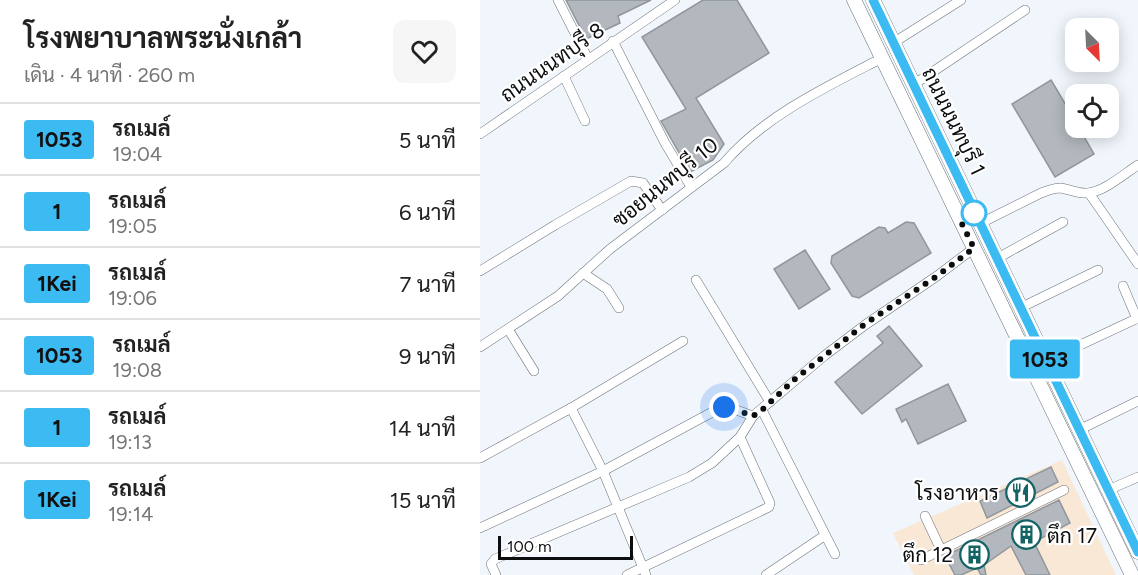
<!DOCTYPE html>
<html lang="th">
<meta charset="utf-8">
<style>
body{margin:0;font-family:Figtree,Sarabun,sans-serif;background:#f6f6f6;color:#222;height:100vh;display:flex;flex-direction:column;font-size:22px;white-space:nowrap}
*{box-sizing:border-box;margin:0}
p{font-size:20px;color:#767676}
.icon{flex:none;width:33px;height:33px;fill:none;stroke:currentColor;stroke-width:2;stroke-linecap:round;stroke-linejoin:round}
.map{position:relative;flex:1;overflow:hidden}
.drawer{display:flex;flex-direction:column;background:#fff;width:480px}
.drawer>*{flex:none}
.badge{padding:0 12px;border-radius:4px;font-size:21px;line-height:39px}
.needle{width:39px;rotate:156deg}
.fabs{position:absolute;left:585px;top:18px;display:grid;gap:12px}
.fabs a{display:grid;place-items:center;width:54px;height:54px;border-radius:12px;background:#fff;box-shadow:0 3px 15px #0003;font-size:30px}
.scale{position:absolute;left:18px;bottom:15px;width:135px;box-sizing:border-box;padding-left:6px;border:3px solid #0b0d0e;border-top:0;font-size:16px;line-height:21px;white-space:nowrap;color:#0b0d0e;-webkit-text-stroke:4px #fff;paint-order:stroke}
.you{position:absolute;width:30px;height:30px;margin:-15px;border:4px solid #fff;border-radius:50%;background:#1a73e8;box-shadow:0 0 0 9px #1a73e833}
.map>.badge{position:absolute;translate:-50% -50%;box-shadow:0 0 0 3px #fff}
.round{display:grid;place-items:center;flex:none;width:63px;height:63px;border-radius:12px;background:#f6f6f6}
.overview{display:flex;align-items:center;justify-content:space-between;height:102px;padding:0 24px}
h1{font-size:28px;font-weight:700;line-height:45px}
ul{padding:0;list-style:none}
li{display:flex;align-items:center;gap:18px;height:72px;padding:0 24px;border-top:2px solid #e0e0e0}
li div{flex:1}
li b{display:block;font-size:22px}
li em{font-style:normal}
li .badge{min-width:66px;font-weight:700;text-align:center}
main{display:flex;flex:1;min-height:0}
.map>svg:first-child{display:block}
</style>
<main>
<section class="drawer">
<div class="overview"><div><h1>โรงพยาบาลพระนั่งเกล้า</h1><p>เดิน · 4 นาที · 260 m</p></div><a class="round"><svg class="icon" aria-label="heart" viewBox="0 0 24 24"><path d="M12 20l-8-8c-3-5 5-10 8-4 3-6 11-1 8 4z"/></svg></a></div>
<ul>
<li><span class="badge" style="background:#3cbbf2;color:#111">1053</span><div><b>รถเมล์</b><p>19:04</p></div><em>5 นาที</em></li>
<li><span class="badge" style="background:#3cbbf2;color:#111">1</span><div><b>รถเมล์</b><p>19:05</p></div><em>6 นาที</em></li>
<li><span class="badge" style="background:#3cbbf2;color:#111">1Kei</span><div><b>รถเมล์</b><p>19:06</p></div><em>7 นาที</em></li>
<li><span class="badge" style="background:#3cbbf2;color:#111">1053</span><div><b>รถเมล์</b><p>19:08</p></div><em>9 นาที</em></li>
<li><span class="badge" style="background:#3cbbf2;color:#111">1</span><div><b>รถเมล์</b><p>19:13</p></div><em>14 นาที</em></li>
<li><span class="badge" style="background:#3cbbf2;color:#111">1Kei</span><div><b>รถเมล์</b><p>19:14</p></div><em>15 นาที</em></li>
</ul>
</section>
<div class="map">
<svg width="658" height="575" viewBox="0 0 658 575">
<rect width="100%" height="100%" fill="#f0f6fc"/>
<path fill="#fae8d7" d="M582 460 636 575H434L413 533Z"/>
<g fill="#b2b8bd" stroke="#90969b" stroke-width="1.5">
<path d="M86 0H171L138 16 140 23 106 39Z"/>
<path d="M223 0H257L289 53 216 98 244 144 233 160 210 172 181 121 206 109 162 37Z"/>
<path d="M571 80 596 122V128H599L614 154 575 177 532 104Z"/>
<path d="M426 222 434 223 451 253 379 298 372 296 351 263 352 256 399 227 405 228 408 233Z"/>
<path d="M325 250 350 289 319 309 294 269Z"/>
<path d="M409 326 442 366 382 414 355 382 403 343 397 336Z"/>
<path d="M468 384 486 421 438 444 426 419 422 422 416 409Z"/>
<path d="M571 467 578 482 507 518 500 501Z"/>
<path d="M579 500 590 523 554 542 570 575H546L531 546 504 565 506 575H501L497 568 481 575H475L465 556Z"/>
</g>
<g fill="none" stroke-linecap="round" stroke-linejoin="round">
<defs>
<g id="street">
<path d="M78 0 108 59"/>
<path d="M133 41 185 143 211 187"/>
<path d="M413 43 481 0"/>
<path d="M84 76 105 121"/>
<path d="M433 85 545 10"/>
<path d="M0 134 195 0"/>
<path d="M609 193 658 264"/>
<path d="M499 224 561 193C567 191 573 188 580 188 589 189 598 194 608 193 625 191 644 174 658 165"/>
<path d="M516 259 583 222"/>
<path d="M0 271 75 225 151 181 163 183 182 210"/>
<path d="M103 273 127 289 139 308"/>
<path d="M216 280 290 402"/>
<path d="M643 286 657 319"/>
<path d="M540 308 618 270"/>
<path d="M28 329 54 371"/>
<path d="M0 347 78 296 130 249 244 163C284 116 348 86 402 58"/>
<path d="M566 361 658 318"/>
<path d="M91 408 123 471 166 575"/>
<path d="M282 410 355 554"/>
<path d="M599 430 658 401"/>
<path d="M0 458 91 408 203 341"/>
<path d="M628 490 658 477"/>
<path d="M445 516 461 550"/>
<path d="M0 528 123 471 238 409 248 407 273 416"/>
<path d="M441 560 584 490"/>
<path d="M16 575 11 564 15 559 209 477 232 463 260 437 273 416 344 356 385 325 457 276 494 248"/>
<path d="M147 575 289 507 290 503 260 437"/>
<path d="M286 575 344 536"/>
</g>
<g id="secondary">
<path d="M374 0 652 575"/>
<path d="M393 0 658 552"/>
</g>
</defs>
<use href="#street" stroke="#6c7177" stroke-width="10"/>
<use href="#secondary" stroke="#6c7177" stroke-width="15"/>
<use href="#street" stroke="#fff" stroke-width="9"/>
<use href="#secondary" stroke="#fff" stroke-width="14"/>
</g>
<g fill="none" stroke-linecap="round" stroke-linejoin="round">
<defs>
<path id="line" d="M393 0 658 552"/>
</defs>
<use href="#line" stroke="#fff" stroke-width="14"/>
<use href="#line" stroke="#3cbbf2" stroke-width="9"/>
<path stroke="#0b0d0e" stroke-width="6" stroke-dasharray="0 10.8" d="M244 407H248L273 416 282 410 315 379 385 324 457 276 494 248 480 220 494 213"/>
</g>
<defs>
<symbol id="restaurant-ring" viewBox="-11 -11 22 22"><circle r="9.5" fill="#fff" stroke="#146465" stroke-width="1.5"/><path d="M-5-6h1v4h1v-4h1v4h1v-4h1v5L-1.5 .5V6h-2V.5L-5-1ZM5-6V6H3V1.5H1.5Q1.5-4 5-6Z" fill="#146465"/></symbol>
<symbol id="building-ring" viewBox="-11 -11 22 22"><circle r="9.5" fill="#fff" stroke="#146465" stroke-width="1.5"/><path d="M-4-6H4V6H1V3H-1V6H-4ZM-2.5-4.3h1.7v1.8h-1.7ZM.8-4.3h1.7v1.8H.8ZM-2.5-1h1.7V.8h-1.7ZM.8-1h1.7V.8H.8Z" fill="#146465"/></symbol>
</defs>
<g fill-rule="evenodd">
<use href="#restaurant-ring" x="524" y="476" width="33" height="33"/>
<use href="#building-ring" x="530" y="518" width="33" height="33"/>
<use href="#building-ring" x="478" y="538" width="33" height="33"/>
</g>
<circle fill="#fff" stroke="#3cbbf2" stroke-width="3" cx="494" cy="213" r="12"/>
<g text-anchor="middle" dominant-baseline="central" stroke-width="4.5" stroke-linejoin="round" paint-order="stroke">
<g font-size="21" fill="#0b0d0e" stroke="#fff">
<text transform="translate(72 62) rotate(-35)">ถนนนนทบุรี 8</text>
<text transform="translate(474 121) rotate(64)">ถนนนนทบุรี 1</text>
<text transform="translate(185 182) rotate(-39)">ซอยนนทบุรี 10</text>
</g>
<g font-size="21" fill="#0b0d0e" stroke="#fff" text-anchor="end">
<text x="519" y="492">โรงอาหาร</text>
<text x="567" y="535" text-anchor="start">ตึก 17</text>
<text x="473" y="554">ตึก 12</text>
</g>
</g>
</svg>
<div class="fabs">
<a><svg class="needle" viewBox="-14 -14 28 28"><path d="M0-13l5 13h-10z" fill="#e53935"/><path d="M0 13l5-13h-10z" fill="#767676"/></svg></a>
<a><svg class="icon" aria-label="locate" viewBox="0 0 24 24"><circle cx="12" cy="12" r="6"/><path d="M12 2v4M12 18v4M2 12h4M18 12h4"/></svg></a>
</div>
<div class="scale">100 m</div>
<div class="you" style="left:244px;top:407px"></div>
<b class="badge" style="left:565px;top:359px;background:#3cbbf2;color:#111">1053</b>
</div>
</main>
